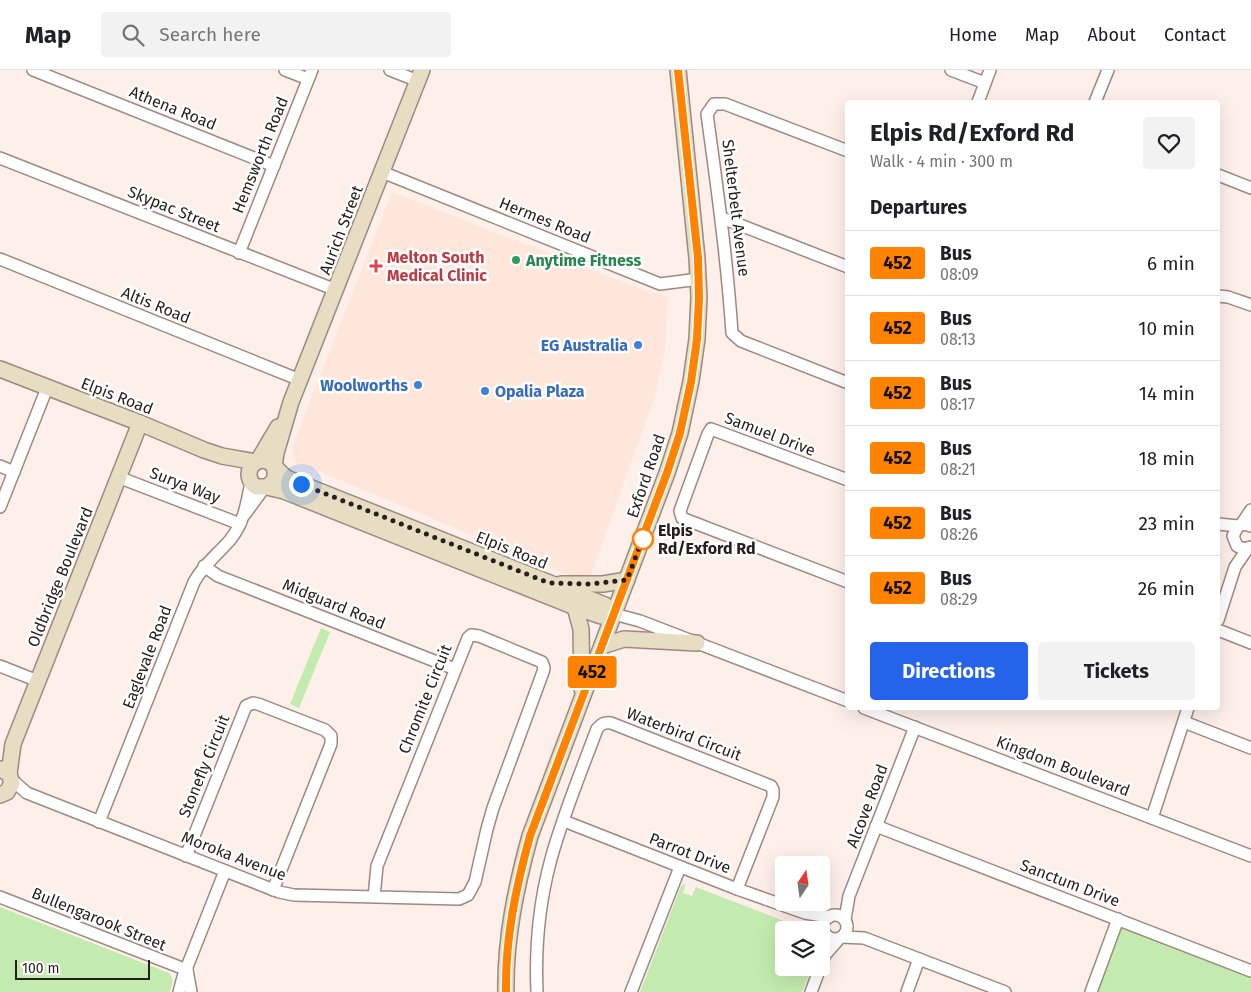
<!DOCTYPE html>
<meta charset="utf-8">
<style>
body{margin:0;font-family:"Fira Sans",sans-serif;background:#f2f2f2;color:#202124;height:100vh;display:flex;flex-direction:column;font-size:19px;white-space:nowrap}
*{box-sizing:border-box;margin:0}
p{font-size:16px;color:#757577}
.icon{flex:none;width:28px;height:28px;fill:none;stroke:currentColor;stroke-width:2;stroke-linecap:round;stroke-linejoin:round}
.map{position:relative;flex:1;overflow:hidden}
.side{position:absolute;left:845px;top:30px;width:375px;height:610px;display:flex;flex-direction:column;background:#fff;border-radius:5px;box-shadow:0 5px 20px #0002}
.side>*{flex:none}
.badge{padding:0 10px;border-radius:4px;font-size:18px;line-height:32px}
.needle{width:32px;rotate:13deg}
.controls{position:absolute;left:775px;top:786px;display:grid;gap:10px}
.controls a{display:grid;place-items:center;width:55px;height:55px;border-radius:5px;background:#fff;box-shadow:0 5px 20px #0002;font-size:25px}
.scale{position:absolute;left:15px;bottom:12px;width:135px;box-sizing:border-box;padding-left:5px;border:2px solid #261e1a;border-top:0;font-size:14px;line-height:18px;white-space:nowrap;color:#261e1a;-webkit-text-stroke:4px #fff;paint-order:stroke}
.you{position:absolute;width:25px;height:25px;margin:-12px;border:4px solid #fff;border-radius:50%;background:#1a73e8;box-shadow:0 0 0 8px #1a73e833}
.map>.badge{position:absolute;translate:-50% -50%;box-shadow:0 0 0 2px #fff}
h2{padding:0 25px;font-size:19px;line-height:45px}
.round{display:grid;place-items:center;flex:none;width:52px;height:52px;border-radius:5px;background:#f2f2f2}
.overview{display:flex;align-items:center;justify-content:space-between;height:85px;padding:0 25px}
h1{font-size:24px;font-weight:700;line-height:38px}
.primary-button{display:flex;gap:10px;margin-top:auto;padding:10px 25px}
.primary-button a{flex:1;height:58px;border-radius:5px;background:#2563eb;color:#fff;font-size:20px;font-weight:700;line-height:58px;text-align:center}
.primary-button a+a{background:#f2f2f2;color:#202124}
ul{padding:0;list-style:none}
li{display:flex;align-items:center;gap:15px;height:65px;padding:0 25px;border-top:1px solid #e0e0e0}
li div{flex:1}
li b{display:block;font-size:19px}
li em{font-style:normal}
li .badge{min-width:55px;font-weight:700;text-align:center}
header{display:flex;align-items:center;gap:30px;box-sizing:border-box;height:70px;padding:0 25px;background:#fff;border-bottom:1px solid #e0e0e0}
header strong{font-size:24px}
nav{display:flex;gap:28px;margin-inline-start:auto;font-size:18px}
.search{width:350px;height:45px;background:#f2f2f2;display:flex;align-items:center;gap:12px;box-sizing:border-box;padding:0 18px;border-radius:5px;color:#757577;font-size:19px}
.map>svg:first-child{display:block}
</style>
<header>
<strong>Map</strong>
<div class="search"><svg class="icon" aria-label="search" viewBox="0 0 24 24"><circle cx="10" cy="10" r="6"/><path d="M15 15l6 6"/></svg>Search here</div>
<nav><a>Home</a><a>Map</a><a>About</a><a>Contact</a></nav>
</header>
<div class="map">
<svg width="1251" height="922" viewBox="0 0 1251 922">
<rect width="100%" height="100%" fill="#fdefe9"/>
<path fill="#fee6da" d="M392 122 644 220 668 227 665 280 654 329 588 513 296 392 292 377Z"/>
<g fill="#c3ebaf">
<path d="M321 558 330 562 299 638 290 634Z"/>
<path d="M686 813 683 823 692 826 696 817 807 860H784V898H812L802 922H640L681 816Z"/>
<path d="M0 837 169 903 173 910 170 922H0Z"/>
<path d="M1121 856 1251 904V922H1098Z"/>
</g>
<g fill="none" stroke-linecap="round" stroke-linejoin="round">
<defs>
<g id="street">
<path d="M33 0 274 96"/>
<path d="M285 0 308 9"/>
<path d="M390 0 418 11"/>
<path d="M951 0 985 13"/>
<path d="M978 32 990 0"/>
<path d="M1095 32 1108 0"/>
<path d="M848 81 725 34H714L707 44C717 117 727 189 732 263L741 271 848 313"/>
<path d="M0 88 336 220"/>
<path d="M382 102 660 214 699 209"/>
<path d="M1218 105 1251 118"/>
<path d="M722 148 848 197"/>
<path d="M239 183 312 0"/>
<path d="M0 189 300 310"/>
<path d="M1218 226 1228 227 1251 235"/>
<path d="M0 396 14 402"/>
<path d="M118 407 240 454"/>
<path d="M848 410 711 359 708 364 680 441 682 448 687 450 848 512"/>
<path d="M0 437 47 318"/>
<path d="M245 444 264 418"/>
<path d="M1218 454 1238 456"/>
<path d="M1241 455 1251 440"/>
<path d="M1251 456 1244 454 1238 456 1233 466 1237 476 1244 479 1251 477"/>
<path d="M204 496 218 506 455 599"/>
<path d="M614 544 640 551 848 631"/>
<path d="M1218 550 1235 497 1248 478"/>
<path d="M1218 560 1251 573"/>
<path d="M0 596 38 611"/>
<path d="M864 638 1251 786"/>
<path d="M1184 652 1251 678"/>
<path d="M12 710 27 723 279 822 294 825 459 829 468 825 475 812 487 759 493 738 543 602 544 598 542 592 479 566 471 565 468 568 377 796 374 827"/>
<path d="M1152 748 1188 638"/>
<path d="M564 751 737 819 805 843 829 847"/>
<path d="M99 752 194 512C204 494 217 485 230 470 244 453 247 433 251 412"/>
<path d="M876 756 1251 901"/>
<path d="M186 786 246 636 253 633 258 634 325 660 331 666V674L273 820"/>
<path d="M0 827 187 900"/>
<circle cx="835" cy="857" r="12"/>
<path d="M845 849 849 826 915 657"/>
<path d="M842 867 864 868 1005 922"/>
<path d="M821 895 825 885 839 869"/>
<path d="M187 900 191 922"/>
<path d="M179 922 183 907 225 801"/>
<path d="M537 922C535 877 539 833 551 789 563 745 581 702 597 659 601 654 604 652 611 653L771 716 773 720V727L737 819"/>
<path d="M631 922 680 797"/>
<path d="M811 922 820 898"/>
<path d="M907 922 919 889"/>
<path d="M1091 922 1118 849"/>
</g>
<g id="secondary">
<path d="M0 299 140 353 204 380 222 386 256 392"/>
<path d="M258 391 278 357"/>
<path d="M274 397 276 383 291 332 422 0"/>
<path d="M275 399V410L267 417H256C242 407 251 386 267 391 275 394 280 405 289 409L605 535 614 544"/>
<path d="M267 417 284 421 575 537 601 546 614 544"/>
<path d="M561 514H603L627 510"/>
<path d="M575 537 581 559 582 619"/>
<path d="M602 576 624 569 697 573"/>
<path d="M9 704 13 674 140 353"/>
<path d="M0 725 7 722 12 713 9 704 1 699"/>
<path d="M506 922C505 869 516 817 530 766L667 403 680 363 691 311 697 269 699 227 697 188 678 0"/>
</g>
</defs>
<use href="#street" stroke="#9e8980" stroke-width="14"/>
<use href="#secondary" stroke="#9e8980" stroke-width="18"/>
<use href="#street" stroke="#fff" stroke-width="11"/>
<use href="#secondary" stroke="#e6ddc3" stroke-width="15"/>
</g>
<g fill="none" stroke-linecap="round" stroke-linejoin="round">
<defs>
<path id="line" d="M506 922C505 869 516 817 530 766L667 403 680 363 691 312 697 269 699 228 698 188 678 0"/>
</defs>
<use href="#line" stroke="#fff" stroke-width="11"/>
<use href="#line" stroke="#ff8200" stroke-width="8"/>
<path stroke="#261e1a" stroke-width="5" stroke-dasharray="0 9" d="M301 414 549 513 590 514 627 510 645 462 643 469"/>
</g>
<circle fill="#2e9e5b" stroke="#fff" stroke-width="2" cx="516" cy="190" r="5"/>
<path fill="#e0444e" stroke="#fff" stroke-width="2" d="M373.5 188.5h5v5h5v5h-5v5h-5v-5h-5v-5h5z"/>
<g fill="#3f7fe0" stroke="#fff" stroke-width="2">
<circle cx="638" cy="275" r="5"/>
<circle cx="418" cy="315" r="5"/>
<circle cx="485" cy="321" r="5"/>
</g>
<circle fill="#fff" stroke="#ff8200" stroke-width="2.5" cx="643" cy="469" r="10"/>
<g text-anchor="middle" dominant-baseline="central" stroke-width="5" stroke-linejoin="round" paint-order="stroke">
<g font-size="16" fill="#261e1a" stroke="#fff">
<text transform="translate(173 38) rotate(22)">Athena Road</text>
<text transform="translate(260 85) rotate(-68)">Hemsworth Road</text>
<text transform="translate(736 138) rotate(83)">Shelterbelt Avenue</text>
<text transform="translate(174 139) rotate(22)">Skypac Street</text>
<text transform="translate(545 150) rotate(22)">Hermes Road</text>
<text transform="translate(341 160) rotate(-69)">Aurich Street</text>
<text transform="translate(156 235) rotate(22)">Altis Road</text>
<text transform="translate(117 326) rotate(21)">Elpis Road</text>
<text transform="translate(770 364) rotate(21)">Samuel Drive</text>
<text transform="translate(646 406) rotate(-71)">Exford Road</text>
<text transform="translate(185 415) rotate(21)">Surya Way</text>
<text transform="translate(512 480) rotate(22)">Elpis Road</text>
<text transform="translate(60 507) rotate(-68)">Oldbridge Boulevard</text>
<text transform="translate(334 534) rotate(22)">Midguard Road</text>
<text transform="translate(147 587) rotate(-69)">Eaglevale Road</text>
<text transform="translate(425 629) rotate(-68)">Chromite Circuit</text>
<text transform="translate(684 664) rotate(21)">Waterbird Circuit</text>
<text transform="translate(204 696) rotate(-68)">Stonefly Circuit</text>
<text transform="translate(1063 696) rotate(21)">Kingdom Boulevard</text>
<text transform="translate(867 736) rotate(-69)">Alcove Road</text>
<text transform="translate(690 783) rotate(21)">Parrot Drive</text>
<text transform="translate(234 786) rotate(21)">Moroka Avenue</text>
<text transform="translate(1070 813) rotate(21)">Sanctum Drive</text>
<text transform="translate(99 849) rotate(22)">Bullengarook Street</text>
</g>
<g font-size="16" font-weight="bold" fill="#be3a42" stroke="#fff" text-anchor="start">
<text x="387" y="187">Melton South<tspan x="387" dy="18">Medical Clinic</tspan></text>
</g>
<g font-size="16" font-weight="bold" fill="#27864d" stroke="#fff" text-anchor="start">
<text x="526" y="190">Anytime Fitness</text>
</g>
<g font-size="16" font-weight="bold" fill="#366cbe" stroke="#fff" text-anchor="end">
<text x="628" y="275">EG Australia</text>
<text x="408" y="315">Woolworths</text>
<text x="495" y="321" text-anchor="start">Opalia Plaza</text>
</g>
<g font-size="16" font-weight="bold" fill="#261e1a" stroke="#fff" text-anchor="start">
<text x="658" y="460">Elpis<tspan x="658" dy="18">Rd/Exford Rd</tspan></text>
</g>
</g>
</svg>
<div class="controls">
<a><svg class="needle" viewBox="-14 -14 28 28"><path d="M0-13l5 13h-10z" fill="#e53935"/><path d="M0 13l5-13h-10z" fill="#757577"/></svg></a>
<a><svg class="icon" aria-label="layers" viewBox="0 0 24 24"><path d="M12 4l9 5-9 5-9-5zM3 14l9 5 9-5"/></svg></a>
</div>
<div class="scale">100 m</div>
<div class="you" style="left:301px;top:414px"></div>
<b class="badge" style="left:592px;top:602px;background:#ff8200;color:#111">452</b>
<section class="side">
<div class="overview"><div><h1>Elpis Rd/Exford Rd</h1><p>Walk · 4 min · 300 m</p></div><a class="round"><svg class="icon" aria-label="heart" viewBox="0 0 24 24"><path d="M12 20l-8-8c-3-5 5-10 8-4 3-6 11-1 8 4z"/></svg></a></div>
<h2>Departures</h2>
<ul>
<li><span class="badge" style="background:#ff8200;color:#111">452</span><div><b>Bus</b><p>08:09</p></div><em>6 min</em></li>
<li><span class="badge" style="background:#ff8200;color:#111">452</span><div><b>Bus</b><p>08:13</p></div><em>10 min</em></li>
<li><span class="badge" style="background:#ff8200;color:#111">452</span><div><b>Bus</b><p>08:17</p></div><em>14 min</em></li>
<li><span class="badge" style="background:#ff8200;color:#111">452</span><div><b>Bus</b><p>08:21</p></div><em>18 min</em></li>
<li><span class="badge" style="background:#ff8200;color:#111">452</span><div><b>Bus</b><p>08:26</p></div><em>23 min</em></li>
<li><span class="badge" style="background:#ff8200;color:#111">452</span><div><b>Bus</b><p>08:29</p></div><em>26 min</em></li>
</ul>
<div class="primary-button"><a>Directions</a><a>Tickets</a></div>
</section>
</div>
